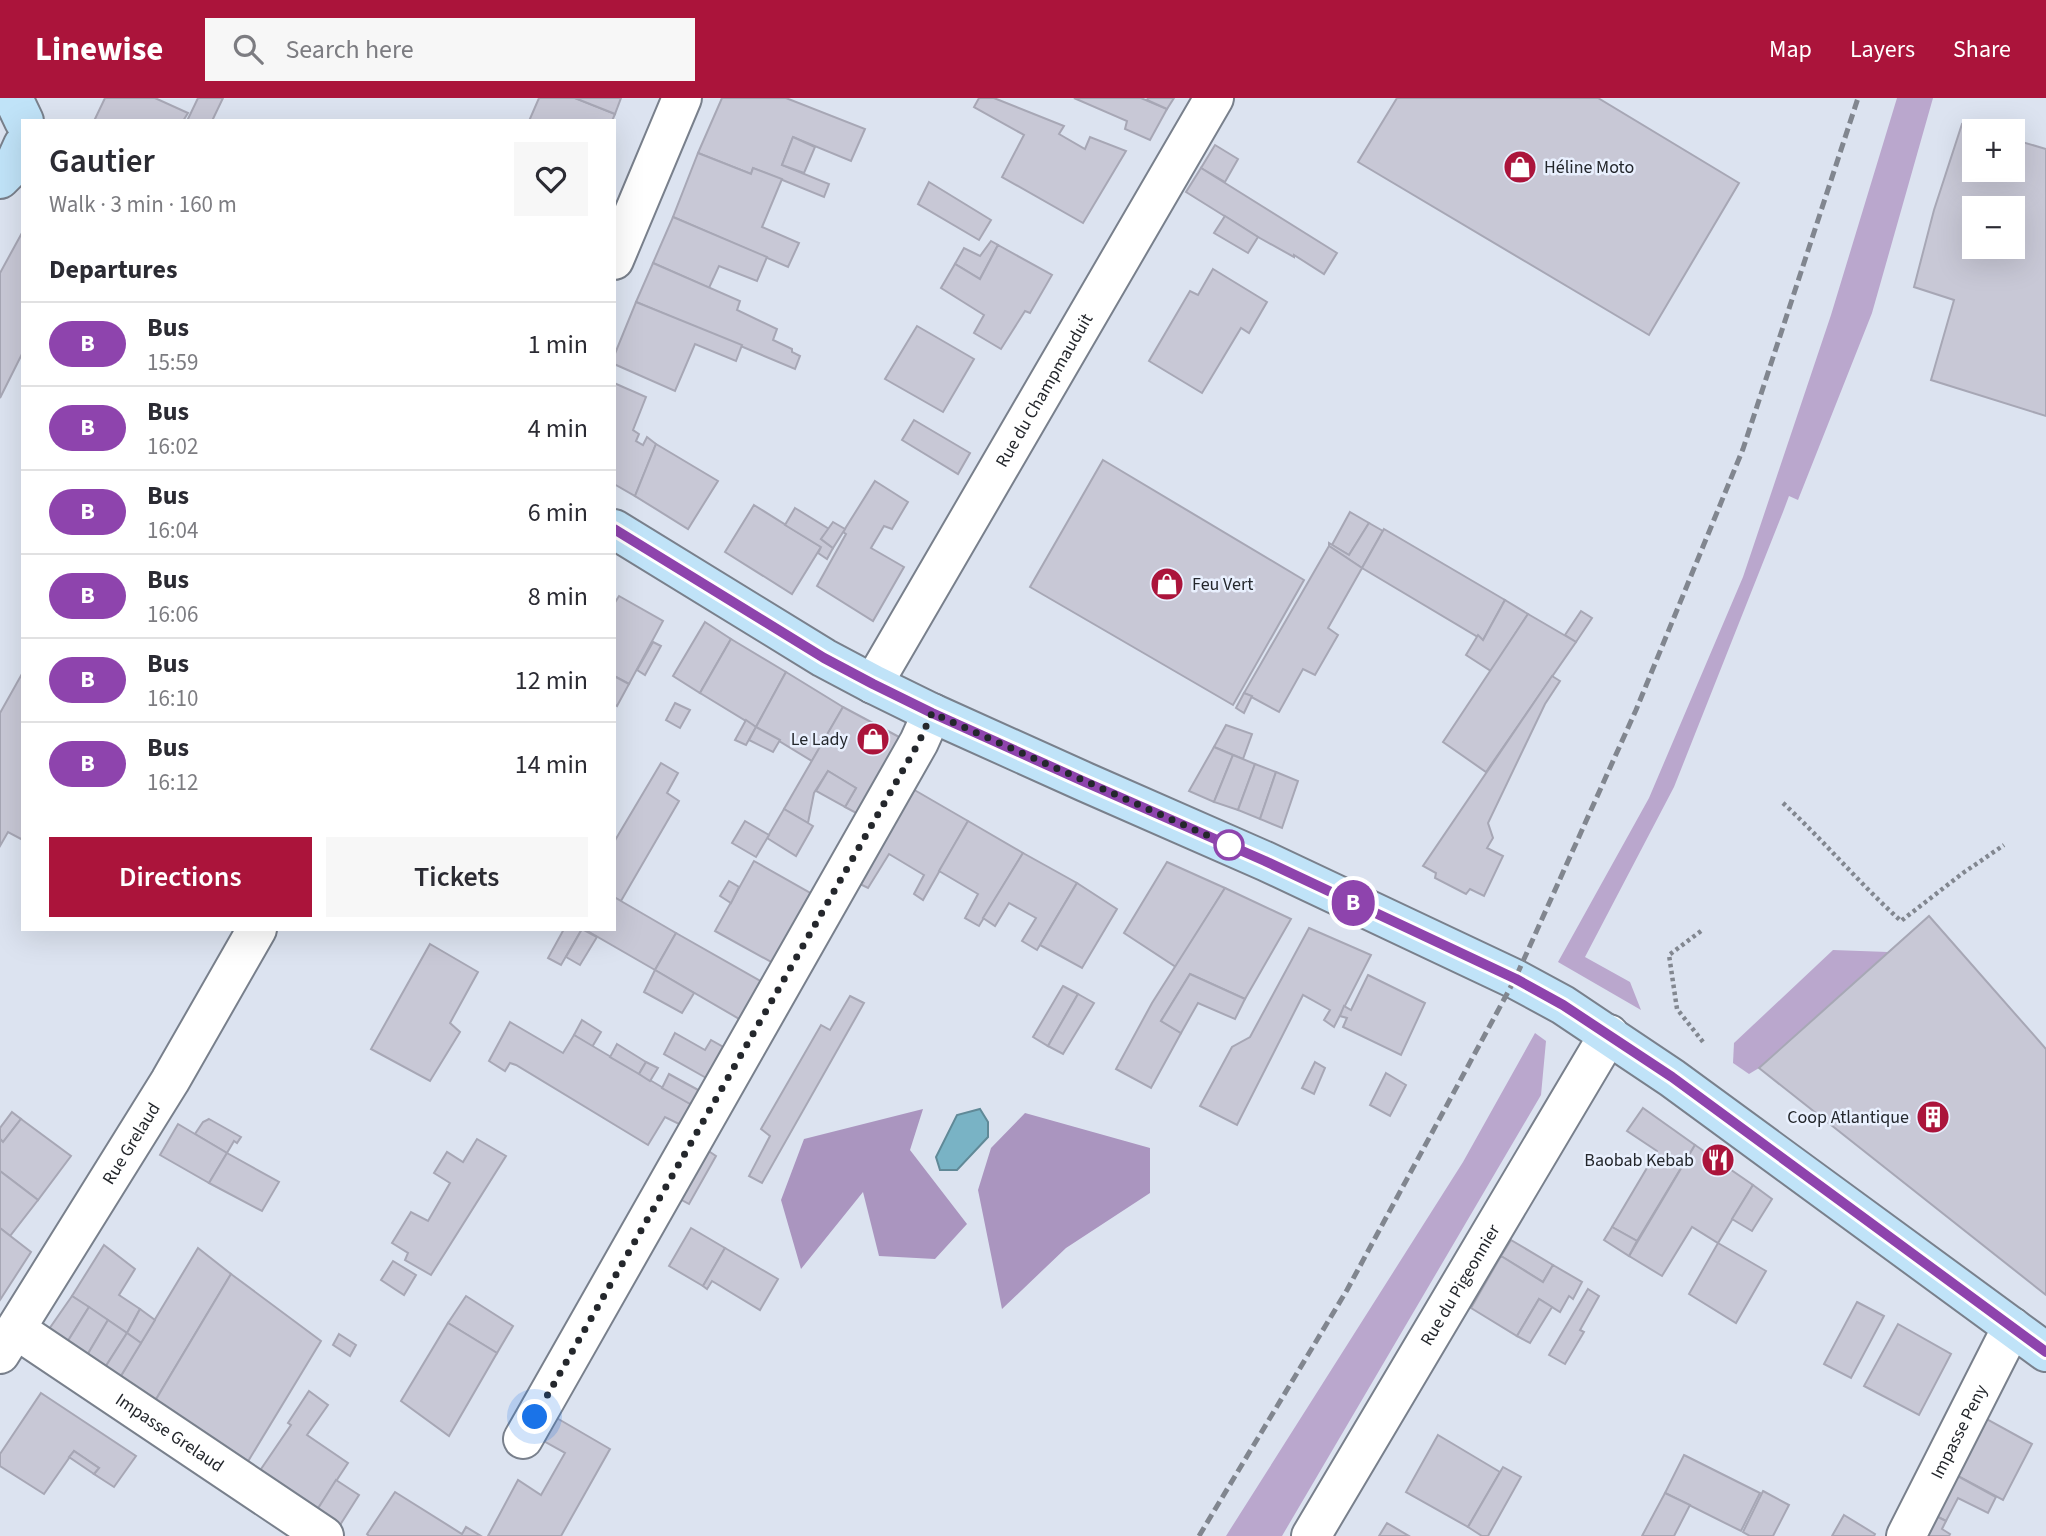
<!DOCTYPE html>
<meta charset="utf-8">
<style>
body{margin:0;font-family:"Source Sans 3",sans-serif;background:#f7f7f7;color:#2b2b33;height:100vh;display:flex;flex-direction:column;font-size:26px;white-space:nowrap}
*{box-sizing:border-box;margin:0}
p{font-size:23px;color:#7c7c81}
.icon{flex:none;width:38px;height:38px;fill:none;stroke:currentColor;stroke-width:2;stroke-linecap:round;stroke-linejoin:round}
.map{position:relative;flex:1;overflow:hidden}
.panel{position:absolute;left:21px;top:21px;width:595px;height:812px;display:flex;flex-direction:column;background:#fff;border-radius:0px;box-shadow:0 7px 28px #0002}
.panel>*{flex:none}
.badge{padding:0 14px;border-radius:23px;font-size:24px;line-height:46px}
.fabs{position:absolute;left:1962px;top:21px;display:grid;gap:14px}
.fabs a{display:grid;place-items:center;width:63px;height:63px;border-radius:0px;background:#fff;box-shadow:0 7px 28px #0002;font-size:35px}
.you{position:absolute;width:35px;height:35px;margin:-18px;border:5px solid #fff;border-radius:50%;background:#1a73e8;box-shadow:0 0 0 10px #1a73e833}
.map>.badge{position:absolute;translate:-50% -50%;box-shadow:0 0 0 4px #fff}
h2{padding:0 28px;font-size:26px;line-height:63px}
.round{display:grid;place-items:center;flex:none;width:74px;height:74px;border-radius:0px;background:#f7f7f7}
.summary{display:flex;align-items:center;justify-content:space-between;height:119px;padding:0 28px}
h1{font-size:33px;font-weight:600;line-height:52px}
.primary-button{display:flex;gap:14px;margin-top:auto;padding:14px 28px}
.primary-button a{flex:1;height:80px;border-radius:0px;background:#ab143b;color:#fff;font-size:28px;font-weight:600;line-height:80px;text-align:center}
.primary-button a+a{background:#f7f7f7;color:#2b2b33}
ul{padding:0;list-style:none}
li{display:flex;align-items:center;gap:21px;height:84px;padding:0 28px;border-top:2px solid #e1e1e2}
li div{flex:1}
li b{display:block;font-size:26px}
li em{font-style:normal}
li .badge{min-width:77px;font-weight:700;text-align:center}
header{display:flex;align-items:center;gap:42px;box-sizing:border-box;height:98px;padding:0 35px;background:#ab143b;color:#fff}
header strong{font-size:33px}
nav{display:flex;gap:38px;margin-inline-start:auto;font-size:24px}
.search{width:490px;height:63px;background:#f7f7f7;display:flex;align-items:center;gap:18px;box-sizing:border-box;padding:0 24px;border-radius:0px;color:#7c7c81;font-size:26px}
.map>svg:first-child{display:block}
</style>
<header>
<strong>Linewise</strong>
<div class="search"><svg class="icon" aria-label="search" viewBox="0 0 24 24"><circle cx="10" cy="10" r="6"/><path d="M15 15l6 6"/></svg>Search here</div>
<nav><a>Map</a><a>Layers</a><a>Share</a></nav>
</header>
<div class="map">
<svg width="2046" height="1438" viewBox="0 0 2046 1438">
<rect width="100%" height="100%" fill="#dce3f0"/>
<g fill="#baa7cd">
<path d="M1897 0H1933L1872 215 1798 402 1789 398 1783 414 1674 689 1585 859 1630 884 1641 912 1558 864 1649 700 1743 479 1831 217Z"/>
<path d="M1833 852 1888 854 1759 970 1749 976 1733 965 1734 945Z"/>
<path d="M1535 935 1546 943 1541 997 1282 1438H1226L1463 1064Z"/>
</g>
<g fill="#aa95bf">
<path d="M923 1011 910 1052 967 1126 935 1161 879 1158 863 1094 801 1171 781 1102 804 1041Z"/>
<path d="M1025 1015 1150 1050V1095L1066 1150 1002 1211 978 1092 991 1050Z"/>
</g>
<path fill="#79b3c5" stroke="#608997" stroke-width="2" d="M980 1011 988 1024V1039L957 1072H940L936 1059 957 1017Z"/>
<g fill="#c8c8d6" stroke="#a7a7b5" stroke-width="2" fill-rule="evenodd">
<path d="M105 0H155L188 15 183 23H94Z"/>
<path d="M198 0H223L212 23H187Z"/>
<path d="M539 0H575L615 16 612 23H529Z"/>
<path d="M575 0H621L615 16Z"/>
<path d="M722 0H786L865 31 851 63 793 39 782 67 829 86 824 99 753 70 751 76 698 55Z"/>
<path d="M979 0H994L1064 28 1059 36 1085 51 1090 39 1126 53 1083 125 1002 79 1024 37 974 9Z"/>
<path d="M1074 0H1141L1167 11 1150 42 1125 31 1127 23Z"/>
<path d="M1148 0H1174L1167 11 1147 2Z"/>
<path d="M1397 0H1598L1739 85 1649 237 1358 64Z"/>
<path d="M1962 26 1987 33H1974V72H2012V41L2046 51V318L1931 282 1954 202 1914 189 1934 112ZM1974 110H2012V149H1974Z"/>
<path d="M793 39 815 49 804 75 782 67Z"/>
<path d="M1215 47 1238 61 1225 84 1201 70Z"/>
<path d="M698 55 751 76 753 70 782 81 762 129 799 145 788 169 673 119Z"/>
<path d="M1201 70 1337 155 1324 176 1294 157V159L1258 139 1186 94Z"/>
<path d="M929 84 991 122 979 142 918 106Z"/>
<path d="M1225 118 1258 139 1248 155 1214 135Z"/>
<path d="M673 119 767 159 757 183 719 168 709 190 653 165Z"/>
<path d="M23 133V254L0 300V175Z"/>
<path d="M991 143 998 147 980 181 955 166 964 150 980 158Z"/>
<path d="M998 147 1052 177 1030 215 1025 213 1001 251 974 235 984 217 941 190 955 166 980 181Z"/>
<path d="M653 165 740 203 737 212 777 231 773 242 792 251V254L800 258 795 271 636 204Z"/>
<path d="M1213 171 1267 204 1249 235 1241 230 1202 295 1149 263 1190 193 1198 197Z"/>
<path d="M636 204 742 247 736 263 695 246 675 293 614 266V258Z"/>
<path d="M917 228 974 261 943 314 885 281Z"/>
<path d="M614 285 646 299 633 332 639 336 636 343 643 347 647 339 656 346 635 398 614 386Z"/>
<path d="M914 322 970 355 958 376 902 342Z"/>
<path d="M656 346 718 383 688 431 635 398Z"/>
<path d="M1103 362 1304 482 1233 607 1030 489Z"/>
<path d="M875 383 908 404 892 431 884 428 871 450 904 469 873 523 817 488 846 436 843 434Z"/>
<path d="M754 407 821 449 792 496 725 454Z"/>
<path d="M795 410 829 431 821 441 833 450 827 461 818 455 821 449 785 427Z"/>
<path d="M1350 414 1369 425 1349 457 1332 447Z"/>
<path d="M833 424 845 431 833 450 821 441Z"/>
<path d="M1369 425 1383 433 1362 470 1329 448V445L1349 457Z"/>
<path d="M1384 431 1505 502 1483 542 1362 470Z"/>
<path d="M1329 448 1362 470 1328 530 1338 537 1315 577 1303 571 1279 614 1244 595Z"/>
<path d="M619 498 663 523 629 586 614 578V506Z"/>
<path d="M1505 502 1528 516 1491 573 1466 557 1478 537 1483 542Z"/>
<path d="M1581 513 1592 520 1576 544 1565 537Z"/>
<path d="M1528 516 1576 544 1486 674 1443 644Z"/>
<path d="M705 524 731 541 700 595 673 578Z"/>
<path d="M731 541 786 574 756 629 700 595Z"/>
<path d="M653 544 661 548 645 577 637 572Z"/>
<path d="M23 574V742L8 734 0 748V615Z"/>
<path d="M786 574 843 609 812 663 756 629Z"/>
<path d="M614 578 629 586 617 608 614 606Z"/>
<path d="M1552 578 1560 583 1545 606 1488 725 1493 740 1487 750 1503 758 1484 798 1470 791 1466 796 1435 780 1436 775 1423 768Z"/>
<path d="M1244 595 1252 598 1244 615 1236 610Z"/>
<path d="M675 605 690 612 680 630 666 622Z"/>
<path d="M843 609 901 640 858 716 845 709 856 690 828 673 814 695 808 725 784 711Z"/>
<path d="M746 622 756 629 746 647 735 642Z"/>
<path d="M1226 627 1252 636 1243 661 1214 649Z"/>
<path d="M756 629 780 642 773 654 749 642Z"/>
<path d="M1214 649 1233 657 1214 704 1189 693Z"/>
<path d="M1233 657 1255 666 1238 712 1214 704Z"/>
<path d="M661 665 678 675 667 695 679 703 621 803 614 799V744Z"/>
<path d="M1255 666 1276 674 1260 721 1238 712Z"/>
<path d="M828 673 856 690 845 709 816 693Z"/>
<path d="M1276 674 1298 683 1282 730 1260 721Z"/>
<path d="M911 690 968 723 923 802 914 796 924 777 889 756 868 790 858 785Z"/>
<path d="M784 711 813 728 796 758 767 740Z"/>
<path d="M745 723 769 737 756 759 732 745Z"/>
<path d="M968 723 1023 755 979 828 965 820 978 796 939 773Z"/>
<path d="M1023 755 1077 785 1037 852 1022 843 1036 820 1009 805 995 828 983 820Z"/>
<path d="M754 763 812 796 773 865 715 833Z"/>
<path d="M1167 764 1225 790 1176 869 1124 835Z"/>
<path d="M729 783 739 789 731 805 720 798Z"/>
<path d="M1077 785 1117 811 1082 870 1040 847Z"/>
<path d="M1225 790 1291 821 1245 901 1190 876 1161 923 1181 935 1151 990 1116 971 1152 905Z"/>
<path d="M614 799 676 835 655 872 584 831H614Z"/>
<path d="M1929 818 2046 951V1197L1759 970Z"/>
<path d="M1309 830 1371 857 1334 929 1324 922 1330 912 1303 897 1237 1027 1200 1008 1232 949 1250 939Z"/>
<path d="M564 831H582L561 867 548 860Z"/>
<path d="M582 831 597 839 580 867 566 859Z"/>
<path d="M676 835 762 884 741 922 655 872Z"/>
<path d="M430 846 478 874 450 925 460 934 430 983 371 951Z"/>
<path d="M655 872 694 895 682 915 644 894Z"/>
<path d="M1190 876 1245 901 1235 921 1198 905 1181 935 1161 923Z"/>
<path d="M1368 877 1425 905 1401 957 1343 929 1347 920 1340 918 1344 908 1351 912Z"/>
<path d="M1063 888 1078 896 1048 948 1033 939Z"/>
<path d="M1078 896 1094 905 1063 956 1048 948Z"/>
<path d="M850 898 864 905 762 1085 749 1078 770 1038 761 1031 821 927 830 932Z"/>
<path d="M582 922 601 934 592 949 574 937Z"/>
<path d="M510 924 563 955 574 937 692 1007 681 1027 665 1019 648 1047 516 967 510 965 505 973 489 963Z"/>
<path d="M675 935 705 952 711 942 725 950 708 981 664 956Z"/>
<path d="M617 946 646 964 639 976 610 959Z"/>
<path d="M646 964 658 970 650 983 639 976Z"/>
<path d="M1315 964 1325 970 1314 996 1302 990Z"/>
<path d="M1386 975 1406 987 1390 1018 1370 1007Z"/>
<path d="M669 976 700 993 692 1007 662 990Z"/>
<path d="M1643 1010 1695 1047 1637 1143 1612 1129 1657 1053 1627 1033Z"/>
<path d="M12 1014 21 1021 3 1044 0 1041V1030Z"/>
<path d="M21 1021 71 1058 38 1102 0 1073V1041L3 1044Z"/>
<path d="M209 1021 241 1039 237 1045 234 1043 227 1055 195 1036 203 1024Z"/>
<path d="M178 1026 227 1055 209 1085 160 1057Z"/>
<path d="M477 1041 506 1058 431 1177 405 1162 408 1155 392 1145 411 1114 428 1123 450 1085 434 1075 447 1054 463 1064Z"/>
<path d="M1695 1047 1753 1087 1718 1145 1692 1129 1662 1178 1629 1158Z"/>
<path d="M707 1052 716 1058 689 1106 680 1101Z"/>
<path d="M227 1055 279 1084 262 1113 209 1085Z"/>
<path d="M0 1073 38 1102 10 1138 0 1130Z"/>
<path d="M1753 1087 1772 1101 1752 1133 1732 1121Z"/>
<path d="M1612 1129 1637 1143 1629 1158 1604 1142Z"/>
<path d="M0 1130 31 1154 0 1202Z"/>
<path d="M691 1130 725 1150 703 1188 669 1168Z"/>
<path d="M1511 1142 1553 1167 1543 1184 1501 1158Z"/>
<path d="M1718 1145 1766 1173 1736 1225 1689 1196Z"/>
<path d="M104 1147 135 1171 119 1197 140 1211 127 1235 72 1198Z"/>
<path d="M198 1150 231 1176 155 1303 119 1281Z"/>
<path d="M725 1150 778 1181 760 1212 712 1183 707 1191 703 1188Z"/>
<path d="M1501 1158 1543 1184 1553 1167 1582 1184 1573 1201 1569 1198 1560 1214 1539 1201 1517 1238 1471 1210Z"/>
<path d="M393 1163 416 1177 404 1197 381 1182Z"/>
<path d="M231 1176 321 1243 247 1365 155 1303Z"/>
<path d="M1588 1191 1599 1198 1580 1232 1584 1234 1565 1266 1549 1257Z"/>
<path d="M72 1198 89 1209 66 1246 47 1234Z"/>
<path d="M466 1198 513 1228 497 1255 448 1225Z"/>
<path d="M1539 1201 1552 1209 1530 1245 1517 1238Z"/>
<path d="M1857 1204 1884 1218 1851 1280 1824 1266Z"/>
<path d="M89 1209 108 1222 86 1259 66 1246Z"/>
<path d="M140 1211 155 1222 141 1245 127 1235Z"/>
<path d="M108 1222 127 1235 104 1271 86 1259Z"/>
<path d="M448 1225 497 1255 449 1338 401 1303Z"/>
<path d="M1898 1226 1951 1256 1919 1317 1864 1288Z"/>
<path d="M127 1235 141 1245 119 1281 104 1271Z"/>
<path d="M339 1236 356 1247 350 1258 333 1247Z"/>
<path d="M309 1293 328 1307 307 1337 348 1365 317 1412 259 1374 291 1327 288 1325Z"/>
<path d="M41 1295 136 1358 114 1389 94 1376 99 1370 74 1353 44 1396 0 1368V1356Z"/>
<path d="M555 1319 610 1351 561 1438H488L518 1382 541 1397 565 1355 542 1342Z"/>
<path d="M1985 1320 2032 1346 2003 1402 1954 1376Z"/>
<path d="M1438 1337 1500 1374 1468 1429 1406 1394Z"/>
<path d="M74 1353 99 1370 94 1376 69 1359Z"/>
<path d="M1684 1357 1760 1395 1741 1433 1665 1395Z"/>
<path d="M1503 1369 1521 1379 1488 1438H1482L1468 1429Z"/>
<path d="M1954 1376 1996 1399 1988 1415 1958 1400 1946 1423 1932 1416Z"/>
<path d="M336 1382 359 1397 340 1427 317 1412Z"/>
<path d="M1763 1393 1789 1407 1773 1438H1750L1743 1434Z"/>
<path d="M395 1394 462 1436 466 1429 481 1438H369L367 1436Z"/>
<path d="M1665 1395 1690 1407 1674 1438H1642Z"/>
<path d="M1932 1416 1946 1423 1942 1431 1950 1436 1949 1438H1926Z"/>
<path d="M1844 1417 1875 1436 1874 1438H1832Z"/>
<path d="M1387 1425 1409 1438H1379Z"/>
</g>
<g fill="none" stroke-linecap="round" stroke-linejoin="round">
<defs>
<g id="street">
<path d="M614 162 682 0"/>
<path id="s1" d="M873 586 1214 0"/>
<path id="s2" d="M17 1232 324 1438"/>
<path id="s3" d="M0 1256 170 983 257 831"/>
<path d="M523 1341 919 644 932 615"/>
<path id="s4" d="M1311 1438 1609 936"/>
<path id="s5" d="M1906 1438 2012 1229"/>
</g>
<g id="secondary">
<path d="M13 0 24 23"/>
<path d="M0 81 14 67 23 47"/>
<path d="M614 431 824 560 873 586 932 615 1085 684 1265 763 1515 881 1563 907 1672 980 2046 1254"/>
</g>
</defs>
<use href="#street" stroke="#79808c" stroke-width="42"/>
<use href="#secondary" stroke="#79808c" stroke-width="42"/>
<g stroke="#828790" stroke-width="4.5" stroke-dasharray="3.5 3.5" stroke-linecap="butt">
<path d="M1783 705C1824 743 1860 786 1901 823L1963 775 2004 747"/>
<path d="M1701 833 1669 857 1677 911 1703 944"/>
</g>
<use href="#street" stroke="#fff" stroke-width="38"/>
<use href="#secondary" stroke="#c0e3f8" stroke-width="38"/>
<path stroke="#81868f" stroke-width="5" stroke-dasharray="10 5" stroke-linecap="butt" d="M1199 1438 1347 1192 1515 881 1636 612 1743 351 1858 0"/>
</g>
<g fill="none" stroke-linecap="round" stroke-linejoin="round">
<defs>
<path id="line" d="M614 431 824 560 873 586 932 615 1085 684 1265 763 1516 881 1563 907 1672 979 2046 1254"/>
</defs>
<use href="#line" stroke="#fff" stroke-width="16"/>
<use href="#line" stroke="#8e44ad" stroke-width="10"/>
<path stroke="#24272c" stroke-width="7" stroke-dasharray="0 12.6" d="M535 1319 919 644 932 615 1229 747"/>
</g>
<defs>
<symbol id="shop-disc" viewBox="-11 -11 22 22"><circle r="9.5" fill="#ab143b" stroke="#e9f0fe"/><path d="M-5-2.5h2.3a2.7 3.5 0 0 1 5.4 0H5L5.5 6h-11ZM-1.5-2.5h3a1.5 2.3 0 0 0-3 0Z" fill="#fff"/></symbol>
<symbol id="building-disc" viewBox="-11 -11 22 22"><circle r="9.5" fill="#ab143b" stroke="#e9f0fe"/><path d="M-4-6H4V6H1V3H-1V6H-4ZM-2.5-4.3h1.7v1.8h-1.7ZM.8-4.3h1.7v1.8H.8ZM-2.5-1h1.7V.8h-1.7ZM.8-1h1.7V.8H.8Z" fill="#fff"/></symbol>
<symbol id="restaurant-disc" viewBox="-11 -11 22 22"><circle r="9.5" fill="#ab143b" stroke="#e9f0fe"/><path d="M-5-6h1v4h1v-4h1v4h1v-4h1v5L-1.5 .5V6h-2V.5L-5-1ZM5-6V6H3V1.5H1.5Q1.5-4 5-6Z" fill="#fff"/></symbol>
</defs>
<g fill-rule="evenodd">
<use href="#shop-disc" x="1501" y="50" width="38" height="38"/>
<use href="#shop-disc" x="1148" y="467" width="38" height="38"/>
<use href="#shop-disc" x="854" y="622" width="38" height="38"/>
<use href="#building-disc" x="1914" y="1000" width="38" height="38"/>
<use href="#restaurant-disc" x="1699" y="1043" width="38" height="38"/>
</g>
<circle fill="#fff" stroke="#8e44ad" stroke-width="3.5" cx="1229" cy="747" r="14"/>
<g text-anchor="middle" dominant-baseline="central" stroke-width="5" stroke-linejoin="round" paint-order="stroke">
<g font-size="18" fill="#24272c" stroke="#e9f0fe" text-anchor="end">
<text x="1544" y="69" text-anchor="start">Héline Moto</text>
<text x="1192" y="486" text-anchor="start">Feu Vert</text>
<text x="848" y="641">Le Lady</text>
<text x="1909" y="1019">Coop Atlantique</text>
<text x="1694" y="1062">Baobab Kebab</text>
</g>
<g font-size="18" fill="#24272c" stroke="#e9f0fe">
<text stroke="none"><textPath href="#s1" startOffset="340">Rue du Champmauduit</textPath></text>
<text stroke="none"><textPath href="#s3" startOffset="248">Rue Grelaud</textPath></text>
<text stroke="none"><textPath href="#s4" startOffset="292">Rue du Pigeonnier</textPath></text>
<text stroke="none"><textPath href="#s5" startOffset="117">Impasse Peny</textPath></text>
<text stroke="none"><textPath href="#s2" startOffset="184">Impasse Grelaud</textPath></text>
</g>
</g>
</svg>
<div class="fabs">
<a>+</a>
<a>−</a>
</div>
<div class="you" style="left:535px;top:1319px"></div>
<b class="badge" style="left:1353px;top:805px;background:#8e44ad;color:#fff">B</b>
<section class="panel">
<div class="summary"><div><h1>Gautier</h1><p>Walk · 3 min · 160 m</p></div><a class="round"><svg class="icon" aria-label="heart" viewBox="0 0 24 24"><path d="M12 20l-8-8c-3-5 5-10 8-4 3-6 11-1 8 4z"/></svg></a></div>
<h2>Departures</h2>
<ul>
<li><span class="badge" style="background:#8e44ad;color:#fff">B</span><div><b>Bus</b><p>15:59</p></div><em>1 min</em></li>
<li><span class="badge" style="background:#8e44ad;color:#fff">B</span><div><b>Bus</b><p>16:02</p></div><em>4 min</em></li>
<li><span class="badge" style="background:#8e44ad;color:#fff">B</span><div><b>Bus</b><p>16:04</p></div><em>6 min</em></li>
<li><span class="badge" style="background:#8e44ad;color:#fff">B</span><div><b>Bus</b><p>16:06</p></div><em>8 min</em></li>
<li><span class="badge" style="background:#8e44ad;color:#fff">B</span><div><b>Bus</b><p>16:10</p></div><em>12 min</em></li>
<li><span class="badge" style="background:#8e44ad;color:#fff">B</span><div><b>Bus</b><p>16:12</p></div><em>14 min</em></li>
</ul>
<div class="primary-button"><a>Directions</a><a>Tickets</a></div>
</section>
</div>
